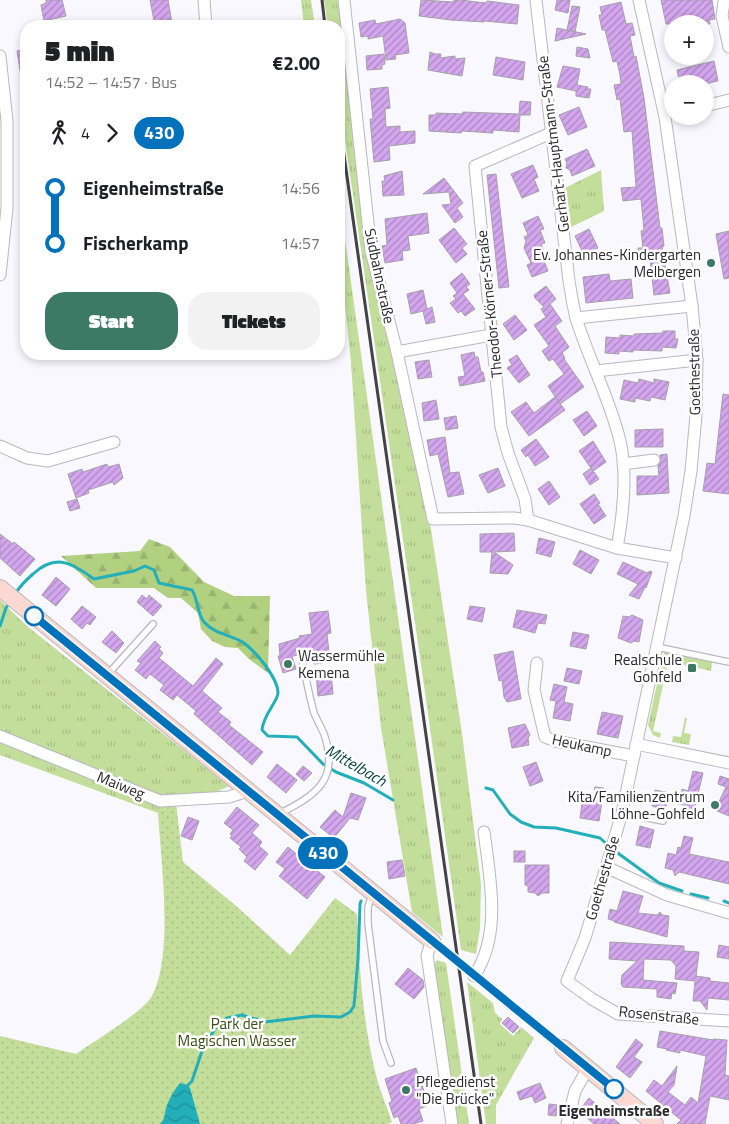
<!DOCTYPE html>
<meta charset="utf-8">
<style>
body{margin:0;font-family:"Titillium Web",sans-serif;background:#f2f2f2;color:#202124;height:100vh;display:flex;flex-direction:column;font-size:19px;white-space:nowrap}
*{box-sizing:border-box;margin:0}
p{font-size:16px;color:#757577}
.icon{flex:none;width:28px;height:28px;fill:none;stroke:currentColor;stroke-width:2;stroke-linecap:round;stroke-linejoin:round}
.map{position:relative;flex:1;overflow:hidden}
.side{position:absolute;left:20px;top:20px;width:325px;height:340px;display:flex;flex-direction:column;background:#fff;border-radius:20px;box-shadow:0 2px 8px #0003}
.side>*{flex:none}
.badge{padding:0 10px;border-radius:16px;font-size:18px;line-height:32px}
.fabs{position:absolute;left:664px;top:15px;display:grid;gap:10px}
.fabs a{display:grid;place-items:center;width:50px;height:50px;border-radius:50%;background:#fff;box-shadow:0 2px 8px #0003;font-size:25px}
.map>.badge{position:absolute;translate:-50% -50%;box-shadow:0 0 0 2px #fff}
.legs{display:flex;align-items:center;gap:8px;height:55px;padding:0 25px;font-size:16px}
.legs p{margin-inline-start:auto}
.summary{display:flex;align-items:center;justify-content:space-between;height:85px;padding:0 25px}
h1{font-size:28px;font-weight:800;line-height:38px}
.button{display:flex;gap:10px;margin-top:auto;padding:10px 25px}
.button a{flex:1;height:58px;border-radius:20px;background:#3d7a66;color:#fff;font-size:20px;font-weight:800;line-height:58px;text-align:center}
.button a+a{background:#f2f2f2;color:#202124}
ul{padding:0 25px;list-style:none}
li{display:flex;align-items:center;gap:18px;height:55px;font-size:19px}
li i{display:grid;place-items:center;width:8px;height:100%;margin:0 6px;background:currentColor}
li i::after{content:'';width:12px;height:12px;margin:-6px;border:4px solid;border-radius:50%;background:#fff}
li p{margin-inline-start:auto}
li:first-child i{background:linear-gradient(#0000 50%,currentColor 0)}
li:last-child i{background:linear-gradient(currentColor 50%,#0000 0)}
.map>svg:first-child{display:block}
</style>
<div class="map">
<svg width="729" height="1124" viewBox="0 0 729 1124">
<defs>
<pattern id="grass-tufts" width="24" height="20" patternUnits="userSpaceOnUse" patternTransform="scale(1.25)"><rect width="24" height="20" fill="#c3de9a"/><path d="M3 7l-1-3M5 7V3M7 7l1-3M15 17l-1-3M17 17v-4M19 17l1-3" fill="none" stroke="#a8be85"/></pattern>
<pattern id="forest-firs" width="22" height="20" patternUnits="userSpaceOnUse" patternTransform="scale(1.25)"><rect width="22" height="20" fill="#b1d080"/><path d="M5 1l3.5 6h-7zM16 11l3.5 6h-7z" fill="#98b36f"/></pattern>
<pattern id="park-dots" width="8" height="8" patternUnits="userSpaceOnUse" patternTransform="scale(1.25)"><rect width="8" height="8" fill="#c3de9a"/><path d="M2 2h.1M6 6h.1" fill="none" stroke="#a8be85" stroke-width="1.8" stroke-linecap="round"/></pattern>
<pattern id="water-waves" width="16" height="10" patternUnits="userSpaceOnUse" patternTransform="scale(1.25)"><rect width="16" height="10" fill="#23afb9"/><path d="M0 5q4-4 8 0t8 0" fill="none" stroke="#1e8e97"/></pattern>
<pattern id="building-hatch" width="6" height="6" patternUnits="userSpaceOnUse" patternTransform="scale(1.25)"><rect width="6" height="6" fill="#d3a6ee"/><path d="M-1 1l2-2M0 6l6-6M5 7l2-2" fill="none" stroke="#ab87c1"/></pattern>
</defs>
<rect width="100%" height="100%" fill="#f8f8fe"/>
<g fill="url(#grass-tufts)">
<path d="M301 0H311L315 26H304Z"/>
<path d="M324 0H339L360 193 431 529 462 733 481 884 480 928 476 954 461 950 422 671 339 98V26H328Z"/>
<path d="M601 170 604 211 567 229 563 189Z"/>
<path d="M339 197 443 937 412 912 381 728 366 591 351 362 339 249Z"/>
<path d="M0 600 28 627 229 786 199 800 176 803 158 813 0 755Z"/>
<path d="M664 652 669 653V662H668L653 731 661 733 660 738 653 735 648 725Z"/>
<path d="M670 654 712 662 711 671 671 662Z"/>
<path d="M685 718H687L684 733 691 734 689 745 672 742 673 736 681 737Z"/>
<path d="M437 960 446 963 469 1124H455L432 967Z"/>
<path d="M467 982 493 1003 495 1013 502 1019 500 1024 513 1036 521 1027 534 1038 496 1105V1124H486Z"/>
</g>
<path fill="url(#forest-firs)" d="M149 539 170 547 204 582 234 596H270L268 673 249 659 238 648 225 647 212 641 201 629 198 613 181 598H168L154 588H96L61 556 140 551Z"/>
<path fill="url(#park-dots)" d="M176 803 183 862 235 905 290 955 335 898 357 914C359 966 363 1024 376 1075 380 1091 387 1107 392 1122L388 1124H0V1036L76 1054C93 1042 143 1012 152 996 174 955 161 860 158 813Z"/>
<path fill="url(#water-waves)" d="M180 1083 188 1085 190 1088 200 1124H160C166 1118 164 1112 167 1105 170 1097 175 1089 180 1083Z"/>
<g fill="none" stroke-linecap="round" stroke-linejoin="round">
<g stroke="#23afb9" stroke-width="3">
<path d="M15 594C20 586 26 580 33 574 56 553 72 563 94 579L134 571 145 566 154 570 159 583 192 590C198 599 197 614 204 622 214 634 232 635 244 643 256 652 278 678 278 693 278 701 263 715 262 730L268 736 297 737 323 764 336 772 364 783 393 800"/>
<path d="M0 626 6 608 10 602"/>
<path d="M486 788 493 790 510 814 521 822 534 827 556 828 600 838 610 847"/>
<path d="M615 851 659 883 682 891"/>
<path d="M691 894 708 898"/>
<path d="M724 901 729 903"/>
<path d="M188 1085 192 1081 203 1048 217 1026 227 1018 242 1015 265 1022 314 1016 341 1017 350 1012 354 1006 358 959 360 904 361 901"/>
</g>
</g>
<g fill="url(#building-hatch)" stroke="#a5a0a8">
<path d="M46 0H62L66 16 44 21 41 5 46 3Z"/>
<path d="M150 0H168L172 23 155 26Z"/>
<path d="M421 0 454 2V0H460L486 3 487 1 519 5 517 24 484 21V22L451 20 419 16Z"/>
<path d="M557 0H570L568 13 555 10Z"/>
<path d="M661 0H712L715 19 709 20 710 24H666Z"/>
<path d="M621 2 626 24 632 23 635 35 630 36 634 57 636 56 644 98 660 228H662L664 246 662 247 670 293 654 295 650 260 649 258 639 259 638 248H643L641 231 644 230 641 199 623 201 621 188 636 187 632 131 624 132 620 99 617 100 614 85 621 84 620 75 617 61 613 62 605 30H602L599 15H602L600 7Z"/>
<path d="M572 6 580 7 575 32 567 30Z"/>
<path d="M400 19 405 23 409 53 395 55 396 59 386 60 383 36 368 39V36L361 37 359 23 375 20 376 24Z"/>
<path d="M557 28 586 34 555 41Z"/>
<path d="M577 47 588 49 590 58 576 56Z"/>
<path d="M26 49V76L21 77 17 51Z"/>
<path d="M430 52 435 54H441L440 58 455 56V59L465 58 462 76 428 70Z"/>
<path d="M384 54 385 64 382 65V69L367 70 366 56Z"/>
<path d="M496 57 525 62 523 80 493 75Z"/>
<path d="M714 61 718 81 705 84H680L677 70Z"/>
<path d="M563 66 580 69 577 85 588 87 587 89H591L589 98 576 96V91L557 87Z"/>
<path d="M388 87 390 108 385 109 386 127 400 126V132L415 131V143L389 146 390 160 374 162 370 119H373L370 89Z"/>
<path d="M520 101 531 102 530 115H520L519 132 493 130V133L462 131 461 133 429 131V115H436V113L462 114 463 112 519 114Z"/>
<path d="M579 107 587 127 568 135 559 115Z"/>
<path d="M587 149 595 166 572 176 570 170 566 168 567 163 565 159Z"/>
<path d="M533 165 538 177 534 179 539 191 522 198 511 174Z"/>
<path d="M402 171 404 195 383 196 382 181H385L384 176Z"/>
<path d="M496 174 509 287 499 288 487 175Z"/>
<path d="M444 178 463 203 457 208 463 217 455 223 442 205 451 204 449 192 423 194Z"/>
<path d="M427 213 429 233 408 236 410 250 402 251 403 260 385 263 382 246 387 245 385 219Z"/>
<path d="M538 216 544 229 540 230 545 243 541 244 546 257 543 258 548 271 532 277 527 265 531 263 524 248 526 241 524 237 528 235 523 223Z"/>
<path d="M454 228 467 244 462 248 467 254 456 263 439 240Z"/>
<path d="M589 229 598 248 584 255 575 236Z"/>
<path d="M729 231V278L724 279 716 234Z"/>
<path d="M462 273 470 284 466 287 469 290 463 294 475 309 465 316 461 311 458 313 450 303 456 299 453 296 457 293 450 283Z"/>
<path d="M609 274 610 281 631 279 633 298 586 303 583 277Z"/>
<path d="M546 286 556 299 550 304 562 321 555 326 569 347 562 353 565 358 564 359 584 387 560 404 548 386 564 374 553 359 549 361 542 351 549 346 534 325 546 317 541 309 544 307 535 298 534 295Z"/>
<path d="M423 290 427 309 432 307 435 322 426 324 423 311 411 314 407 294Z"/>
<path d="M515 315 527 330 514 340 503 324Z"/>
<path d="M663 331H675V339H678L676 348 662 347V351L633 350V352L619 351V354L605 353 606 337 620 338V335L634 336V334L663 333Z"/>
<path d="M474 352 475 357H478L481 372H483L485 381 460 386 458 377 465 376 461 355Z"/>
<path d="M517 355 530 375 519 383 507 368 512 365 509 360Z"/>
<path d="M429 360 432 377 418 379 415 362Z"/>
<path d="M639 379 654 383V379L669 382 665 400 651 397 650 401 635 398V402L620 399 624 380 638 383Z"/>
<path d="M723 394 729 395V494L703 491 707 463 715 464Z"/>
<path d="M555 397 565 410 529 436 511 412 526 402 534 413Z"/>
<path d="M436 400 439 419 424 421 422 403Z"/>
<path d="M587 411 597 426 584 436 573 420Z"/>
<path d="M456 416 458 428 446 430 444 418Z"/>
<path d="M663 429V447H635V430Z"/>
<path d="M445 437 450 473 459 472 464 494 448 497 438 454 430 456 427 440Z"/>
<path d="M536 439 549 457 535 466 528 455 526 457 521 450Z"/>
<path d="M593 441 606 462 593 471 579 451Z"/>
<path d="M667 454 669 493 637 495V476H659L658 466 661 460 660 455Z"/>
<path d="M107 464 108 467 119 464 123 478 114 485 113 482 88 490 89 493 76 498 68 474 82 469 83 472Z"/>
<path d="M498 468 505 486 488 493 479 475Z"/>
<path d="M591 468 599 479 590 485 583 474Z"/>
<path d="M549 481 560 497 549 505 538 489Z"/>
<path d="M594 494 600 503 598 504 606 516 594 524 580 504Z"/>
<path d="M77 499 80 508 70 511 67 502Z"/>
<path d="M514 533 515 551 494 552 513 565 508 574 490 573 492 552H480V534Z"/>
<path d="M0 534 13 544 14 542 35 559 20 576 0 558Z"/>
<path d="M539 538 555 542 551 557 536 553Z"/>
<path d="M580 550 599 560 591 574 573 564Z"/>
<path d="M623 562 647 573 650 571 652 572 646 588 645 587 639 599 629 595 638 584 617 574Z"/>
<path d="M56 577 70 589 56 606 42 595Z"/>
<path d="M142 595 147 599 149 595 162 606 153 616 137 602Z"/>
<path d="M82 606 96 617 90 625 87 623 82 629 71 619Z"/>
<path d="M470 606 485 608 482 622 467 619Z"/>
<path d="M517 610 547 615 545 624 538 623 535 633 513 627Z"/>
<path d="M328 611 331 633 327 634 329 652H321L323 663 314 664 312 654 292 656 296 669 283 673 278 656H280L279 644 300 638 299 636 312 634 309 613Z"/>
<path d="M632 615 643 620 639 642 634 641 631 643 618 638 623 616 629 617Z"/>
<path d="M112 631 124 643 116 653 102 642Z"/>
<path d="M573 632 589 635 586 649 570 646Z"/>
<path d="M155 641 161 647 159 649 163 653 159 658 193 686 216 658 223 664 202 691 222 708 218 712 231 722 229 725 263 752 252 765 194 714 196 711 177 695 173 700 160 690 164 685 150 674 146 679 135 670 141 663 137 661Z"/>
<path d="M513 651 521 699 507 702 504 697 502 680 499 681 494 655Z"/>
<path d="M567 668 582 671 579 684 564 681Z"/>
<path d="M331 672 333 694 318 696 316 674Z"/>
<path d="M554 684 567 687 564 702 573 704 570 721 553 718 556 701 550 700Z"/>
<path d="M602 712 623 716 618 738 597 734Z"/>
<path d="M525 724 530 735 528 738 529 745 512 748 508 728Z"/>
<path d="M536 762 543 781 530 786 523 767Z"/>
<path d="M277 764 297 780 286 793 267 777Z"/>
<path d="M303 766 312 773 304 781 296 774Z"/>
<path d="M693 771 703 773 694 811 686 808 687 806 667 801 665 810 652 806 655 790 679 795 681 794 682 789 688 791Z"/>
<path d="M720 776 729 779V816L715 810 726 787 718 784Z"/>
<path d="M595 787 604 788 599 821 580 818 582 803 576 802 577 793 594 796Z"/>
<path d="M351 793 366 798 358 820 350 818 334 838 320 827 335 810 343 817Z"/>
<path d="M237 807 259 825 252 833 262 842 259 846 268 854 255 870 244 861 247 857 239 849 241 847 230 838 232 835 230 834 233 830 224 823Z"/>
<path d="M188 817 199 821 192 840 181 836Z"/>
<path d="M640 826 654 830 650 848 636 845Z"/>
<path d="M684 836 693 838 689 854 729 862V884L679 872 675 876 673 870 665 868 668 853 676 855 678 847 681 848Z"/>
<path d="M288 847 325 877 307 899 279 876 285 869 276 862Z"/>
<rect x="514" y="851" width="11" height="11"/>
<path d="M402 860 405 876 389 879 387 862Z"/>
<path d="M525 865H549V893H542L538 896 535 893 528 892V886L525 885Z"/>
<path d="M623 891 643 896 638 913 657 915 660 912 662 915 669 916 667 937 614 922 615 921 608 919 610 909 617 911Z"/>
<path d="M610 942 684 946V951L699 952 696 976 710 978V981L729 983V1000L708 998 707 1010 700 1001H693L695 981 675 979 676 966 671 960 644 959 643 980 677 983 675 994 672 993 671 999 657 997V989L623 987 621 984 622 975 637 961 609 959Z"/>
<path d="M719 945 729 947V959L717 957Z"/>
<path d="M408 968 423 980 424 987 414 999 395 984Z"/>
<path d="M508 1017 519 1027 513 1033 502 1023Z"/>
<path d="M660 1031 713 1040V1039L727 1040 725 1075 729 1076V1100L710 1096 705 1124H677L681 1120 646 1091 654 1080 662 1086 677 1066 674 1085 668 1092 685 1105 691 1097 698 1103 706 1056 680 1050V1053L666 1050 667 1049 657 1047Z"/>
<path d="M636 1039 643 1045 634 1057 642 1062 630 1078 616 1067Z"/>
<path d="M416 1068 429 1105 419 1109 423 1121 413 1124H401L398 1116 394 1118 389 1103 392 1101 385 1079Z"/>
<path d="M540 1083 546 1098 535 1103 532 1096 520 1100 517 1092Z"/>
<path d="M589 1098 620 1124H594L579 1111Z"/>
<path d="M549 1104 558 1105 556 1116 548 1115Z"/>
</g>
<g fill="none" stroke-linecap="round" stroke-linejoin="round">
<defs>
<g id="lane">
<path d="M657 647 729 662"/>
<path d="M109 673 153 624"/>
<path d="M622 813 663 821"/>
<path d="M279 814C316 795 340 780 324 734 321 727 317 720 314 713 309 695 306 677 302 660"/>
<path d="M372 895 368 907V924L383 1041 391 1063"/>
</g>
<g id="street">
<path d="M204 0 206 26"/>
<path d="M344 0 371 251 397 352 433 519 514 518 528 520 617 548 676 558"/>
<path d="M536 0 569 281C571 293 573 306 576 318 589 360 610 399 620 441 628 475 623 515 617 548"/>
<path d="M639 0 665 117 692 306 697 360 696 415 691 471 684 516 622 813 585 938 567 981 592 999 618 1014 729 1021"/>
<path d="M726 0 724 2 722 16 729 47"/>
<path d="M0 56 7 121V208L0 275"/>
<path d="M705 106 729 100"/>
<path d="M576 318 692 306"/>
<path d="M397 352 491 335"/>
<path d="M596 371 697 360"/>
<path d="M0 446 27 458 48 461 114 442"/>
<path d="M623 464 654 460"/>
<path d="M528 520 525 499 508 453 501 427 475 166 551 133"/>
<path d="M537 663 534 690 545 737 555 741 634 756"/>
<path d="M0 736 160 801 229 797 248 791"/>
<path d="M636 744 729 763"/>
<path d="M606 867 667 895 729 913"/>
<path d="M432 941 427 955 452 1124"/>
<path d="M474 976C502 935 490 878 484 832"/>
<path d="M567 1124 575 1091 588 1068"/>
</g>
<g id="secondary">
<path d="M0 588 432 941"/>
<path d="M563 1048 655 1124"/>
</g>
</defs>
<use href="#lane" stroke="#b8b9c1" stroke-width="8"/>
<use href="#street" stroke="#b8b9c1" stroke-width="13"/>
<use href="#secondary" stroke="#b8b9c1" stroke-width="18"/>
<use href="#lane" stroke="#fff" stroke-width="5.5"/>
<use href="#street" stroke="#fff" stroke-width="11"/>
<use href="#secondary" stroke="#fbd8d1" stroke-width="16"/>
<g stroke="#434346" stroke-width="3">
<path d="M322 0 325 26"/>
<path d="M339 120 481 1124"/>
</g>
</g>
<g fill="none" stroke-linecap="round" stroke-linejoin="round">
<defs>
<path id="line-1" d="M34 616 614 1089"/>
</defs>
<use href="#line-1" stroke="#fff" stroke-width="11"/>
<use href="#line-1" stroke="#0072bc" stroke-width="8"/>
</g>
<g fill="#3d7a66" stroke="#fff" stroke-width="2">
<circle cx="711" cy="263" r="5"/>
<circle cx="288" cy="664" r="5"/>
<rect x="687" y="663" width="10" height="10" rx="2.5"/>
<circle cx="715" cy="805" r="5"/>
<circle cx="406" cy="1090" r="5"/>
</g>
<g fill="#fff" stroke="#0072bc" stroke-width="2.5">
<circle cx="34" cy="616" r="9"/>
<circle cx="614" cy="1089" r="9"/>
</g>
<g text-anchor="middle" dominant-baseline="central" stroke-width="5" stroke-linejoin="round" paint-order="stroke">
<g font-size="15" fill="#29292c" stroke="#fff">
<text transform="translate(553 144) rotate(-97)">Gerhart-Hauptmann-Straße</text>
<text transform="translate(380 276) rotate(78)">Südbahnstraße</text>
<text transform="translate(489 304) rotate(-96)">Theodor-Körner-Straße</text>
<text transform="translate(694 372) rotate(-91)">Goethestraße</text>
<text transform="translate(582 745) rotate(12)">Heukamp</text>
<text transform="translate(121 785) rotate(22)">Maiweg</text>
<text transform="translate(602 878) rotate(-74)">Goethestraße</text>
<text transform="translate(659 1015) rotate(6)">Rosenstraße</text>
</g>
<g font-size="15" fill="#29292c" stroke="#fff" text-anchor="end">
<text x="701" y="254">Ev. Johannes-Kindergarten<tspan x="701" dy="17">Melbergen</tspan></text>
<text x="298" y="655" text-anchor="start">Wassermühle<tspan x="298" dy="17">Kemena</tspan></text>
<text x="682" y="659">Realschule<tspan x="682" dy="17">Gohfeld</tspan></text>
<text x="705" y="796">Kita/Familienzentrum<tspan x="705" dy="17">Löhne-Gohfeld</tspan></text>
<text x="416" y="1081" text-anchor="start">Pflegedienst<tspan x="416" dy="17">"Die Brücke"</tspan></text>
</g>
<g font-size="15" fill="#384b12" stroke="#fff">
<text x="237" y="1023">Park der<tspan x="237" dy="17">Magischen Wasser</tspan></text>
</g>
<g font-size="15" font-weight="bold" fill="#29292c" stroke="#fff">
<text x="614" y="1110">Eigenheimstraße</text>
</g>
<g font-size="16" font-style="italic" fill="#003e42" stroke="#fff">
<text transform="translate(356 765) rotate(30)">Mittelbach</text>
</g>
</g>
</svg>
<div class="fabs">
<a>+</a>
<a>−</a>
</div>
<b class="badge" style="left:323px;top:853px;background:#0072bc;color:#fff">430</b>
<section class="side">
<div class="summary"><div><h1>5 min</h1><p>14:52 – 14:57 · Bus</p></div><b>€2.00</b></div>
<div class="legs"><svg class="icon" aria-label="walk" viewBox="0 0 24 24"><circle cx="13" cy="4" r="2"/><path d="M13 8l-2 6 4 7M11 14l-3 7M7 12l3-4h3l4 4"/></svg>4<svg class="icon" aria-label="forward" viewBox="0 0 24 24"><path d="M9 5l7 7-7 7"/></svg><b class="badge" style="background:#0072bc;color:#fff">430</b></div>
<ul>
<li><i style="color:#0072bc"></i><b>Eigenheimstraße</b><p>14:56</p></li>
<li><i style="color:#0072bc"></i><b>Fischerkamp</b><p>14:57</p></li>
</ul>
<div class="button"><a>Start</a><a>Tickets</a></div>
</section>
</div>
